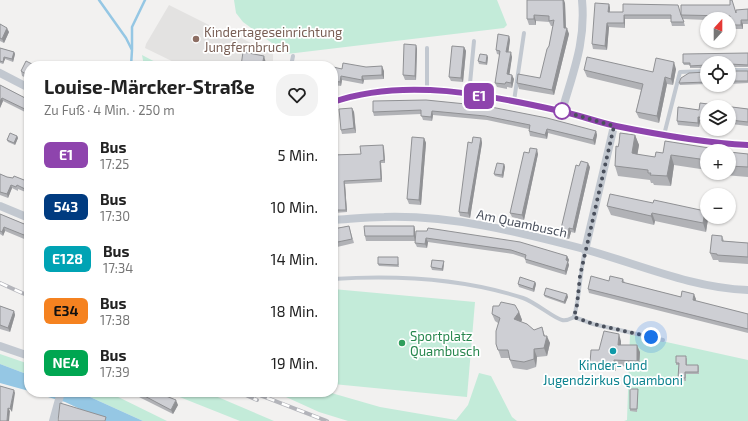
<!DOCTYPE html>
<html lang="de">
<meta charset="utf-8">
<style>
body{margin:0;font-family:"Exo 2",sans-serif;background:#f2f2f2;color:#222;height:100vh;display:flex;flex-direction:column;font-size:15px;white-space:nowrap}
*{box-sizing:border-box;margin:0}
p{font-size:13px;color:#767676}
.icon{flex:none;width:22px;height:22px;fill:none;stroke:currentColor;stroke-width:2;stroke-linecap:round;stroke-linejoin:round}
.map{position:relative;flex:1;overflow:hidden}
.details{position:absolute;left:24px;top:61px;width:314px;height:336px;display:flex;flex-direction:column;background:#fff;border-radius:16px;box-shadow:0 1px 3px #0004}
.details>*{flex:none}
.badge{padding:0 8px;border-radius:6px;font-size:14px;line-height:26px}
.needle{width:26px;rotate:21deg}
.tools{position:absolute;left:700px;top:12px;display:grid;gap:8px}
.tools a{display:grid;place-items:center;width:36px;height:36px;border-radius:50%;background:#fff;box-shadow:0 1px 3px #0004;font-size:20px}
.you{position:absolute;width:20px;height:20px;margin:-10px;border:3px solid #fff;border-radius:50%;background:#1a73e8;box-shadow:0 0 0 6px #1a73e833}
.map>.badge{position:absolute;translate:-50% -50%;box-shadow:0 0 0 2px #fff}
.round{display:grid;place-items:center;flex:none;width:42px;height:42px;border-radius:16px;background:#f2f2f2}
.summary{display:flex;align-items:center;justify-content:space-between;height:68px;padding:0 20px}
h1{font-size:19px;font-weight:700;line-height:30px}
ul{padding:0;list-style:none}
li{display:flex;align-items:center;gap:12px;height:52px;padding:0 20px}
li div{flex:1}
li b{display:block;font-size:15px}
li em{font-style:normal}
li .badge{min-width:44px;font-weight:700;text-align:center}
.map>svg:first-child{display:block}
</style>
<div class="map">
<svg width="748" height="421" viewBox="0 0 748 421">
<rect width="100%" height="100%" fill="#f2f1f0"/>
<path fill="#e3e2e1" d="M169 5 209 25 233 34 273 54V61L284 66H182L145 48 146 44Z"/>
<g fill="#c3ebd9">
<path d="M234 0H497L507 25 504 28 287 54 243 22 236 13Z"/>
<path d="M142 55 163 66H144Z"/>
<path d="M333 289 475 302 467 397 333 384Z"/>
<path d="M630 334 748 360V421H624L627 420Z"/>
<path d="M0 354 29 364V375L0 364Z"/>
<path d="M479 373 491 376 512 417 517 421H348L319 412 275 392H328L380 407 456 420 468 405Z"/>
<path d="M79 392H108L167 421H143Z"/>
<path d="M167 392H206L274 421H240Z"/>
</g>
<g fill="#95c7e4">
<path d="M0 364 29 375V391L0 383Z"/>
<path d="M31 392H79L143 421H106L65 402Z"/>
</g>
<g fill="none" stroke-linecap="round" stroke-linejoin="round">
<g stroke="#95c7e4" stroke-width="2.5">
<path d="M99 0 126 38 132 50 131 66"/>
<path d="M132 49V27L145 0"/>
</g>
<g stroke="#c2c8d0" stroke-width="4">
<path d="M427 48V91"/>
<path d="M291 66 293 56"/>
<path d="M729 70H748"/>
<path d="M469 94 474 41"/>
<path d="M514 101 524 33"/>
<path d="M664 135 680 72 707 71"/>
<path d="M333 279C396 275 462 278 523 298 535 302 555 319 562 320 567 321 570 319 574 317"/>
<path d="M574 317 593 324 663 340"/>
<path d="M574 317C580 295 580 272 585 250"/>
</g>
<g stroke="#c2c8d0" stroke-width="8">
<path d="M0 73 29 88"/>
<path d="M333 102C405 77 488 95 560 111 579 115 597 122 616 126 660 135 704 142 748 145"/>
<path d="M562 111C573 72 586 42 582 0"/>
<path d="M0 206 29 218"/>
<path d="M333 220C350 219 367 217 384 217 452 215 519 232 584 249 638 264 692 288 748 290"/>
<path d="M585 250 614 126"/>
<path d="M0 346 29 356"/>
<path d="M53 421 61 392"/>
</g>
<defs>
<g id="rail">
<path d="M0 283 29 296"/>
<path d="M239 392 257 400"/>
<path d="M252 392 327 421"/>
</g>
</defs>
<use href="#rail" stroke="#b3b4ba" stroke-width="4"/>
<use href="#rail" stroke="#fff" stroke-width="2.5" stroke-dasharray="8" stroke-linecap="butt"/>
</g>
<g fill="#b1b2b6">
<path d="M527 0 565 3 566 28 569 34 554 95 519 89 517 83 540 78 549 46 553 26H551L549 22 536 21V25H529L527 19Z"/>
<path d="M609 4 610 8V12L681 15 736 13 748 9V24H743V29H731L730 25V20H729V19H707V20L683 19 685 26H672L671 22V19H625V28L609 27 607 50 593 49 592 44Z"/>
<path d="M0 24 9 32 4 43 0 41Z"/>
<path d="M509 36 510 40 508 52 512 57 509 74 514 79 512 88 507 87V89L497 87 495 83 500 55 497 54 496 50Z"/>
<path d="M416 45 417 49 416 80H405L403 75Z"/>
<path d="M464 47 466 51 463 82 451 81 449 77Z"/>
<path d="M0 48 14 52 15 54 13 62 5 59 3 64 0 63Z"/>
<path d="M748 53V67H729V63H707V68H690V65H684L683 63Z"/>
<path d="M488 57 487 65 479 64 478 61Z"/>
<path d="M29 66V79L22 76 21 71Z"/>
<path d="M333 67 342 69 384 71V79L364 80 363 84 342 80 341 86 333 85Z"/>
<path d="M676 69 673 85 667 84 659 123 639 118 636 112 641 90 587 77 584 70 653 72Z"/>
<path d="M729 71H748V83L729 84Z"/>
<path d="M707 72V84L680 85 679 83Z"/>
<path d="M0 85 29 100V114L3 101 0 108Z"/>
<path d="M373 101 596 131 597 135 595 145 548 133 547 139 530 136 529 131V129L487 120 433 115 432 121 423 120 421 114 374 116 373 112Z"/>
<path d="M700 103 748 109V126L731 124V127L729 126V107H707V122L700 121 699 127 678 125 677 121 678 107 699 110Z"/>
<path d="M352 108 354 112 356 133 342 134 341 130Z"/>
<path d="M635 135 639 145 637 155 655 157 663 153 722 150V151H707V170L674 165 671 186 654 185 653 183H651L650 180 618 176 615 166 618 147 619 143Z"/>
<path d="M17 136 18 138 15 145 8 142 7 140Z"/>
<path d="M424 138 426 143 421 205 409 204 407 199Z"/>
<path d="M481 138 482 143 470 218 460 216 459 212 472 143Z"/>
<path d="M383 145 384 148 385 163H381L382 182 345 184 347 212 334 213 333 211V155L361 154Z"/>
<path d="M729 152 748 154V177L724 175 723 173H729Z"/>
<path d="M529 153 538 154 524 220 512 217 510 213Z"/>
<path d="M504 164 505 167 503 178 495 176 494 174Z"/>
<path d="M579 166 590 167 575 233 571 232 569 239 562 238 560 233Z"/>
<path d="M0 174 7 177 29 182V195L28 193 18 189V191L12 188 8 198 0 195Z"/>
<path d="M653 203 705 211 707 217 708 219 706 232 655 221 654 225 611 215 607 206Z"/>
<path d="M0 214 29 226V241L5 231 3 236 0 234Z"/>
<path d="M349 226 354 243 333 248V229Z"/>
<path d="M414 226 415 230V241H366L365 236Z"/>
<path d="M416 231 567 256 569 260 568 262 569 265 566 275 526 263 525 258 513 254 428 242 427 248 417 247 415 243Z"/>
<path d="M722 236 724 241 748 243V264L719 262 718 260H713L710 253Z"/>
<path d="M398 257V259L399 267 379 266 378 264Z"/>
<path d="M444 261V263L443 271 432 270 431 267Z"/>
<path d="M623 279 625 283 681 297 696 299 695 301 748 314V333L589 293 588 289 609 281Z"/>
<path d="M535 282 536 284 534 292 519 287 518 284Z"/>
<path d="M567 294 568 297 565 304 545 297 544 295Z"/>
<path d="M0 306 14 311 15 315 10 332 0 329Z"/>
<path d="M499 306 519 312 522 320 521 322 534 330 545 336 550 343 547 356 537 357 536 367 527 370 513 368 509 358H501L496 344 498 323 495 321 492 314Z"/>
<path d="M621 341V345L640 352 639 367 616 366V371L592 370 590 363 599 350Z"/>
<path d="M687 358V365H698L699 367V374H686V381L679 380 678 378 679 365H676V363Z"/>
<path d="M121 392H156L178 405 173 414 131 393 129 397 121 393Z"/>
<path d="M638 392 637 412 630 411V409Z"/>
</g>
<g fill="#909194">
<path d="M563 0H564L565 3 566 31 567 28 569 34 554 95 552 90 564 28Z"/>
<path d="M609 4 610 8 609 17 608 12Z"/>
<path d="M534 15 536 21V25L534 19Z"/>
<path d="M624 15 625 19V28L624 23Z"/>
<path d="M741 20 743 24V29L741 25Z"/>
<path d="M607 23 609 27 607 50 605 46Z"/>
<path d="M7 28 9 32 4 43 2 39Z"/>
<path d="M509 36 510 40 508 56 506 52Z"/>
<path d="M416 45 417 49 416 80 415 76Z"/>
<path d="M464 47 466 51 463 82 461 78Z"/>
<path d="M14 52 15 54 13 62 12 59Z"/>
<path d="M511 52 512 57 509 78 507 74Z"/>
<path d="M487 55 488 57 487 65 486 63Z"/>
<path d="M264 56 266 63V66H262Z"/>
<path d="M4 57 5 59 3 64V62Z"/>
<path d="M674 62 676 69 673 85 671 79Z"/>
<path d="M382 66 384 71V79L382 75Z"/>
<path d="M512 75 514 79 512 88 511 83Z"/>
<path d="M341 76 342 80 341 86 340 82Z"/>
<path d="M362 76 364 80 363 84 362 80Z"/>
<path d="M665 77 667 84 659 123 657 116Z"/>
<path d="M2 98 3 101 0 108V101Z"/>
<path d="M352 108 354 112 356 133 354 128Z"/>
<path d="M432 111 433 115 432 121 431 117Z"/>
<path d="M698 117 700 121 699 127 698 123Z"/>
<path d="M547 129 548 133 547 139 545 135Z"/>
<path d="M596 131 597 135 595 145 593 140Z"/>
<path d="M635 135 639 145 636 163 632 153Z"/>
<path d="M17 136 18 138 15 145 14 143Z"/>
<path d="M424 138 426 143 421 205 419 200Z"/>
<path d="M481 138 482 143 470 218 468 213Z"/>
<path d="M383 145 384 148 385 163 384 160Z"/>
<path d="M537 149 538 154 524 220 522 215Z"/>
<path d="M671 155 674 165 671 186 667 176Z"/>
<path d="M380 161 381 163 382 182 381 179Z"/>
<path d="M588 163 590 167 575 233 573 229Z"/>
<path d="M504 164 505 167 503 178 502 175Z"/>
<path d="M344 181 345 184 347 212 346 210Z"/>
<path d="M11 185 12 188 8 198 7 194Z"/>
<path d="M705 211 707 217 708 219 706 232 703 223Z"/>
<path d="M652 213 655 221 654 225 651 216Z"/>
<path d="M414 226 415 230V241L414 236Z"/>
<path d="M4 227 5 231 3 236 2 232Z"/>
<path d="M569 228 571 232 569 239 568 235Z"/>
<path d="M426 238 428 242 427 248 425 244Z"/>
<path d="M567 256 569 260 568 262 569 265 566 275 565 271Z"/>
<path d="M444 261V263L443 271 442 269Z"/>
<path d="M535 282 536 284 534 292 533 289Z"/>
<path d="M567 294 568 297 565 304 564 302Z"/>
<path d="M694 294 696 299 694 304 693 300Z"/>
<path d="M14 311 15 315 10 332 8 328Z"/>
<path d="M519 312 522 320 517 327 514 319Z"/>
<path d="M542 327 546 340 547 336 550 343 547 356 544 348V336Z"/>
<path d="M619 334 621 341V351L618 345Z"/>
<path d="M637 345 640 352 639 367 637 361Z"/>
<path d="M534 349 537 357 536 367 534 359Z"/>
<path d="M614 360 616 366V371L614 364Z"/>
<path d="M14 390 15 393 12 412 10 409Z"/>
<path d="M128 392H131V393L129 397Z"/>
<path d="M176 400 178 405 173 414 171 410Z"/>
<path d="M8 408 10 411 9 421H7Z"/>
</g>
<g fill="#cecfd4" stroke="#909194">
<path d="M527 0H563L564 28H567L552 90 517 83 518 74 540 78 547 49 549 46 554 20 549 21V16L534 15V19H527Z"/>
<path d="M730 0H732L736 13V10L748 9V20H741V25H730V16L681 15 684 22H671V15H624V23H607L605 46 592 44 595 3 609 4 608 12H623V4L678 5 681 15V5H730Z"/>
<path d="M0 24 7 28 2 39 0 38Z"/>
<path d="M498 34 509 36 506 52H511L507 74 512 75 511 83 506 82 505 84 495 83 500 51 496 50Z"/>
<path d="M404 44 416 45 415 76 403 75Z"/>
<path d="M452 46 464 47 461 78 449 77Z"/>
<path d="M0 48 14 52 12 59 4 57 3 62 0 61Z"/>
<path d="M243 52 264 56 262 66H241Z"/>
<path d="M748 53V65L729 64V63H707V66L706 65 690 66V63H683V54Z"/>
<path d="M480 54 487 55 486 63 478 61Z"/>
<path d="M587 57 653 72 656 58 674 62 671 79 665 77 657 116 636 112 643 84 584 70Z"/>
<path d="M26 61 36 66H29V76L21 71Z"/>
<path d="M343 63 366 67 382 66V75L362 76V80L341 76 340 82 333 81V67L342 69Z"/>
<rect x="729" y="71" width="19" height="10"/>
<path d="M707 72V82L679 83 681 78 689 73Z"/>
<path d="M0 85 29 100V111L2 98 0 101Z"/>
<path d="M426 100 486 106 547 118 596 131 593 140 547 129 545 135 529 131 530 125 485 116 432 111 431 117 421 116V110L373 112V101Z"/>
<path d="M700 103 748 109V122L730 120V122H729V107H707V118L698 117V123L677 121 678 107 699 110Z"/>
<path d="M352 108 354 128 341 130 339 109Z"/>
<path d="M10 133 17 136 14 143 7 140Z"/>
<path d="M620 133 635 135 632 153 636 154 655 157 656 152 663 153 665 141 722 150 721 151H707V160L671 155 667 176 650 175 651 173H648V170L615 166 616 146 618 147 619 143Z"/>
<path d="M412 137 424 138 419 200 407 199Z"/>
<path d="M473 137 481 138 468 213 459 212 468 142 472 143Z"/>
<path d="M383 145 384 160 380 161 381 179 344 181 346 210H333V155L361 154 360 146Z"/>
<path d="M530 148 537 149 522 215 510 213 524 152 529 153Z"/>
<path d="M729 152 748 154V167L729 166Z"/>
<path d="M581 161 588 163 573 229 569 228 568 235 560 233 576 165 579 166Z"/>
<path d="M497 163 504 164 502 175 494 174Z"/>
<path d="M0 174 7 177 13 178 14 176 29 182V191L17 185 16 187 11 185 7 194 0 192Z"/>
<path d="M610 194 653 203 654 200 705 211 703 223 652 213 651 216 607 206Z"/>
<path d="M0 214 29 226V237L4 227 2 232 0 231Z"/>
<path d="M349 226 352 239 333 243V229Z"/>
<path d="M364 226H414V236H365Z"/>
<path d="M428 228 520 242 567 256 566 260 568 261 565 271 525 259 526 255 511 250 426 238 425 244 415 243 416 231H427Z"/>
<path d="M712 235 722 236V241L748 243V257L717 255V254L710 253Z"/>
<path d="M378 257H398V265L378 264Z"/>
<path d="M432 260 444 261 442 269 431 267Z"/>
<path d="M591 276 609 281 610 276 623 279 622 282 681 297 682 291 694 294 693 300 748 314V329L588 289Z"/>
<path d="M520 277 535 282 533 289 518 284Z"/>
<path d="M546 288 567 294 564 302 544 295Z"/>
<path d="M501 302 515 305 519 312 514 319 527 324 534 330 542 327 544 336H547L544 348 534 349V359L524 362 510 360 508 350H498L496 344V331L500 318 492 314 493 306H499Z"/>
<path d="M0 306 14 311 8 328 0 325Z"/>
<path d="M604 331 619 334 618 345H637V361L614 360V364L590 363 591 350H599Z"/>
<path d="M676 356H686V365H698V372H685V378H678L679 363H676Z"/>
<path d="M0 386 14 390 10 409 8 408 7 421H0Z"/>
<path d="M630 389H638L637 409H630Z"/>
<path d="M137 392H156L176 400 171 410Z"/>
<path d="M60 403 106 417 105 421H58Z"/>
</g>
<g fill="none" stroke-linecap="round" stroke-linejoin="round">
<defs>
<path id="line" d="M333 102C405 77 489 95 560 111 579 115 597 122 616 126 660 135 704 143 748 145"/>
</defs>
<use href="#line" stroke="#fff" stroke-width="9"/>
<use href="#line" stroke="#8e44ad" stroke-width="6"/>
<path stroke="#4a505c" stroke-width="4" stroke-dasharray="0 7.2" d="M562 111 614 126 580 276 577 305 574 317 593 324 651 337"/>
</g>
<circle fill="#8d6e63" stroke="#fff" stroke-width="1.5" cx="196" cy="39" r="4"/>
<circle fill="#fff" stroke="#8e44ad" stroke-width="2" cx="562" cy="111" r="8"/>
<circle fill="#2e9e5b" stroke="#fff" stroke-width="1.5" cx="402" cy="343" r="4"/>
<circle fill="#0f9aa8" stroke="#fff" stroke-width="1.5" cx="613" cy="351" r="4"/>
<g text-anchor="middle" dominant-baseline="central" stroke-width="3.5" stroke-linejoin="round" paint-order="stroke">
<g font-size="13" fill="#785e54" stroke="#fff" text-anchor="start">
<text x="204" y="32">Kindertageseinrichtung<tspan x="204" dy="15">Jungfernbruch</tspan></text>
</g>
<g font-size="13" fill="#4a505c" stroke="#fff">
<text transform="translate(522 223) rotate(12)">Am Quambusch</text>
</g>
<g font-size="13" fill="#27864d" stroke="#fff" text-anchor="start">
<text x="410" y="336">Sportplatz<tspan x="410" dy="15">Quambusch</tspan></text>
</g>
<g font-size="13" fill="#0d838f" stroke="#fff">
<text x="613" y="365">Kinder- und<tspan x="613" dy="15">Jugendzirkus Quamboni</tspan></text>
</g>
</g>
</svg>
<div class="tools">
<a><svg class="needle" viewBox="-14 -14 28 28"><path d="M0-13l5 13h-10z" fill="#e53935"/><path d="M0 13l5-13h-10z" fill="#767676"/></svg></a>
<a><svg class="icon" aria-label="locate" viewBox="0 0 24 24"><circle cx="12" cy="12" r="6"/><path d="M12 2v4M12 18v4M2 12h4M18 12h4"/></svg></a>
<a><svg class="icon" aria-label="layers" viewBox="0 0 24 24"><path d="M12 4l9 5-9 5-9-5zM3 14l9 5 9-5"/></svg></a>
<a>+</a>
<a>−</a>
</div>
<div class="you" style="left:651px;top:337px"></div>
<b class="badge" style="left:479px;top:96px;background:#8e44ad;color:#fff">E1</b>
<section class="details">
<div class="summary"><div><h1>Louise-Märcker-Straße</h1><p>Zu Fuß · 4 Min. · 250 m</p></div><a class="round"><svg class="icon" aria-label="heart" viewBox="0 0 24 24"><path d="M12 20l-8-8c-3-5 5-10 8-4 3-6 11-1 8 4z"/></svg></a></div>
<ul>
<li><span class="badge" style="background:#8e44ad;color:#fff">E1</span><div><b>Bus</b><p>17:25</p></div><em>5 Min.</em></li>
<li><span class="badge" style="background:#003b80;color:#fff">543</span><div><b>Bus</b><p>17:30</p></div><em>10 Min.</em></li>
<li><span class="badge" style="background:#00a3b4;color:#fff">E128</span><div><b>Bus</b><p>17:34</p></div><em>14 Min.</em></li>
<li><span class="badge" style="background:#f58220;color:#111">E34</span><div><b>Bus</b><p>17:38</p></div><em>18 Min.</em></li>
<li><span class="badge" style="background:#00a651;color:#fff">NE4</span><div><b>Bus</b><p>17:39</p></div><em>19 Min.</em></li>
</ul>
</section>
</div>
